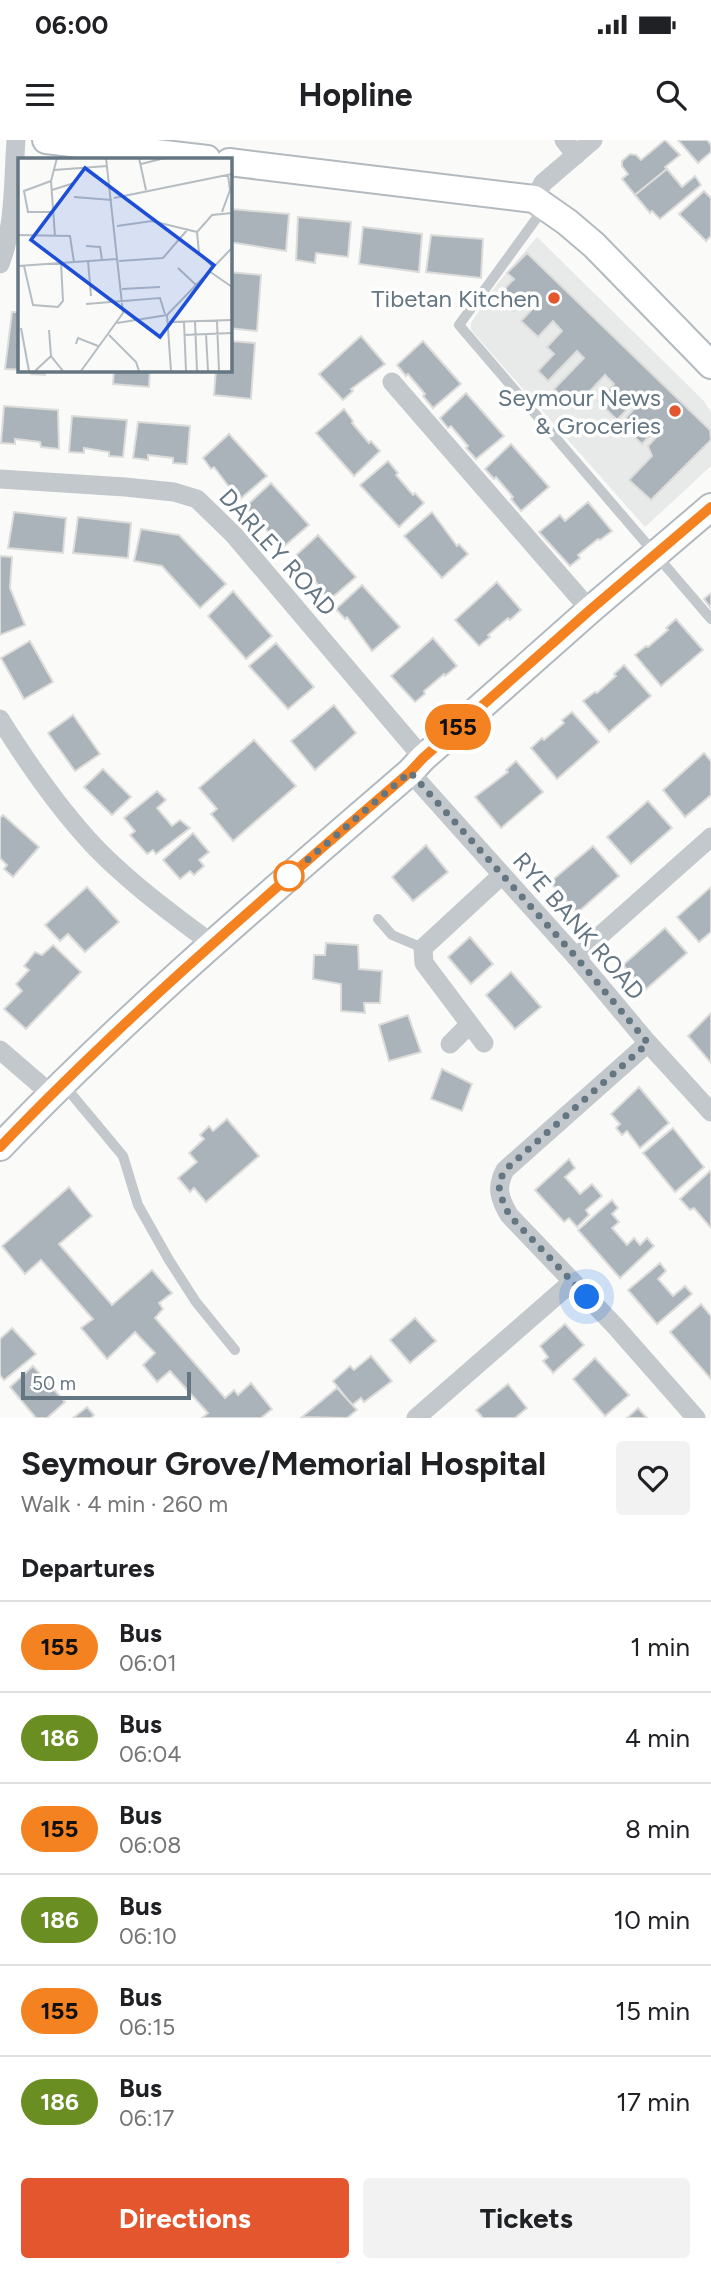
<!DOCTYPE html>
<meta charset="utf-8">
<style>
body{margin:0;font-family:Figtree,sans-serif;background:#f2f2f2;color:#202124;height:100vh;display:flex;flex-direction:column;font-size:26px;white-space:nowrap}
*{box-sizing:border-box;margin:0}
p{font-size:23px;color:#757577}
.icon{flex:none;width:38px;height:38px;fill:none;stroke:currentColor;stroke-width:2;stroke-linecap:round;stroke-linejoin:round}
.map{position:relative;height:1278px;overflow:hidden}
.side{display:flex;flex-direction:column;background:#fff;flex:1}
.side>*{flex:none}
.badge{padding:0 14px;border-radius:23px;font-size:24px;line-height:46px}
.scale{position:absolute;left:21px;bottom:18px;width:170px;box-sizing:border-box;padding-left:7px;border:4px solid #657683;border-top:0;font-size:19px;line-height:24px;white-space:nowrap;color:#657683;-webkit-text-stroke:5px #fff;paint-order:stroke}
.you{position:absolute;width:35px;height:35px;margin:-18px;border:5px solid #fff;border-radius:50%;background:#1a73e8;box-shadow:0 0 0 10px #1a73e833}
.map>.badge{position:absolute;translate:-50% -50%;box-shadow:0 0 0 4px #fff}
h2{padding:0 21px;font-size:26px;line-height:63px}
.round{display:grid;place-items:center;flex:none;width:74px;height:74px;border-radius:7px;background:#f2f2f2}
.summary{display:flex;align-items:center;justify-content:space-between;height:119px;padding:0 21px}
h1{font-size:33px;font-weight:700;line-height:52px}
.action{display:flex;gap:14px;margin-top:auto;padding:14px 21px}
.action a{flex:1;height:80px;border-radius:7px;background:#e4572e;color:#fff;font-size:28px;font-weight:700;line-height:80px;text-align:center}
.action a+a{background:#f2f2f2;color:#202124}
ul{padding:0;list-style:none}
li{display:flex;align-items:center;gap:21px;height:91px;padding:0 21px;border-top:2px solid #e0e0e0}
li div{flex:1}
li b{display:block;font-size:26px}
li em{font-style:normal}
li .badge{min-width:77px;font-weight:700;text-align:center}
.status{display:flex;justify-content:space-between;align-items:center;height:49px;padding:0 35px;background:#fff;direction:ltr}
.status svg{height:19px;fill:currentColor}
header{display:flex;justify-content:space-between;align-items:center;height:91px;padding:0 21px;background:#fff;font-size:32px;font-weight:700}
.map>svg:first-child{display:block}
</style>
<div class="status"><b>06:00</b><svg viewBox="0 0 49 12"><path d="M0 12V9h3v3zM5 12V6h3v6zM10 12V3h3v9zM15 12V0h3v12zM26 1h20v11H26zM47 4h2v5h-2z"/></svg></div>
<header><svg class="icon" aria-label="menu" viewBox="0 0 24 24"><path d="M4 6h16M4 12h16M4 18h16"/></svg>Hopline<svg class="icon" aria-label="search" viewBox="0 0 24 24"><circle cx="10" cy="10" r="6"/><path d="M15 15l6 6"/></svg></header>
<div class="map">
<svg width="711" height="1278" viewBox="0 0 711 1278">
<rect width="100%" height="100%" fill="#fafaf8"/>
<path fill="#e8e9e9" d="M537 97 703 260 711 272V326L645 387 471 190V183L497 144Z"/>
<g fill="#aab3b9" stroke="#dcdcda" stroke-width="2">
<path d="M665 0 680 15 665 27 667 29 635 55 622 39 628 34 622 26V21L630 14 636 15 641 20Z"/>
<path d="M678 0H707L711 5V12L698 23Z"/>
<path d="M667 29 682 47 695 36 701 45 660 79 652 71 650 73 635 55Z"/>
<path d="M704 51 711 58V96L706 101 679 74Z"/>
<path d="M231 69 289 74 286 111 229 102Z"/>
<path d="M298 77 351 82 348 117 316 113 315 123 296 120Z"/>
<path d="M363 87 422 94 419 132 359 124Z"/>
<path d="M431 95 483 99 481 138 426 132Z"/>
<path d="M527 113 710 290 711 300 651 360 629 340 652 316 648 306 661 292 657 288 642 304 620 284 634 269 631 265 617 280 598 261 614 244 605 235 574 268 554 249 584 218 577 211 548 241 538 231 554 214 547 207 562 191 553 181 538 197 521 181 536 165 527 156 513 171 497 156 514 139 507 133Z"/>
<path d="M229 132 261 135 257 191 229 188Z"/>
<path d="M12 172H19V229H45V235L31 234 30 230 5 229Z"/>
<path d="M361 196 385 224 351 249 353 251 343 260 319 234Z"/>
<path d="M229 201 255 203 251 259 214 255 216 229H229Z"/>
<path d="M423 201 461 244 433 268 423 256 425 254 408 234 406 236 397 225Z"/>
<path d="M114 229H150L149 247 113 244Z"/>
<path d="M466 253 504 296 476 319 466 308 468 306 451 286 448 288 440 278Z"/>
<path d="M4 266 58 270 59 309 41 307 40 302 15 299V304L1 303Z"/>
<path d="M344 269 353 281 352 283 369 303 371 301 380 311 354 336 316 293Z"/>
<path d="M72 276 127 280 123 317 109 316V312L84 308V313L69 312Z"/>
<path d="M138 282 190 286 187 324 173 323V318L148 315V320L133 318Z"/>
<path d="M229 294 267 336 239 360 214 327 211 329 203 318Z"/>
<path d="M511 304 549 347 521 371 511 359 513 357 496 337 494 339 485 329Z"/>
<path d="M388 321 398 333 396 335 413 355 415 353 424 363 399 387 360 345Z"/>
<path d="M271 343 309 385 281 409 256 376 254 377 245 367Z"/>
<path d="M588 362 612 391 600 400 598 399 578 415 580 418 570 426 539 392 560 375 565 381Z"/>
<path d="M14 372 66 378 63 413 8 408Z"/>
<path d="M432 372 457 406 459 404 468 414 442 438 404 396Z"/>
<path d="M78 377 131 383 128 418 73 413Z"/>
<path d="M141 389 179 395 226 444 200 468 162 426 134 421Z"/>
<path d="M318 395 356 437 328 461 318 449 320 447 303 427 300 429 292 419Z"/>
<path d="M0 416 12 417 10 448 25 485 0 495Z"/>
<path d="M497 442 521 470 510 480 508 478 488 495 490 497 479 506 455 480Z"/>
<path d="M362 445 400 487 372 511 347 477 345 479 336 469Z"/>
<path d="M233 451 272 496 246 519 208 476Z"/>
<path d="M711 453V468L704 459Z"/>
<path d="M676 479 703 510 661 546 635 515 646 506 648 507 668 490 666 488Z"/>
<path d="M433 498 457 526 445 536 444 534 424 551 425 554 415 562 391 536Z"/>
<path d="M30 501 53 542 24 559 1 518Z"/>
<path d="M276 503 314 547 288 569 249 526Z"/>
<path d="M624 525 651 556 609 592 583 561 595 552 597 553 616 536 614 534Z"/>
<path d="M334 565 356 593 315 630 291 601Z"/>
<path d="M572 572 599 602 557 639 531 608 542 598 544 600 564 583 562 580Z"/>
<path d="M73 575 100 614 75 631 48 593Z"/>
<path d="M254 600 296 646 233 701 211 674 217 669 199 648Z"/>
<path d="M704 613 711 621V655L685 677 663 650Z"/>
<path d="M516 621 543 652 501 688 475 657 508 632 506 630Z"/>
<path d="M103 629 131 657 112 675 84 647Z"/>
<path d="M157 651 166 660 157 668 172 686 180 680 190 688 156 714 153 710 147 714 130 695 135 691 124 678Z"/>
<path d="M648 661 672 688 631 724 607 697Z"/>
<path d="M3 675 39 707 13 737 4 729 7 725 0 718V678Z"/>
<path d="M193 693 209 712 199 720 204 726 194 735 190 731 180 739 163 720Z"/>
<path d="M426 705 448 732 413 761 392 737Z"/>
<path d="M593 706 619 736 577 773 550 742Z"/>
<path d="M87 747 119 782 85 812 68 794 60 801 45 785Z"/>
<path d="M711 747V792L699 802 677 777Z"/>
<path d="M665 788 687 813 645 850 623 825Z"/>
<path d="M470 797 493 824 471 844 448 817Z"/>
<path d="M326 803 358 805 359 829 382 831 380 863H364L365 873 341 871V844L313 839 314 815H325Z"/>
<path d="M53 805 81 832 26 889 4 869 22 851 16 844 29 830 24 826 35 812 42 815Z"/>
<path d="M511 832 541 867 515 889 486 855Z"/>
<path d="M711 873V923L688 896Z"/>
<path d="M408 875 421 912 389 921 379 885Z"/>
<path d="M442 929 472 944 462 971 431 959Z"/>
<path d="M639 947 669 983 640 1008 627 991 622 995 616 988 620 984 611 974Z"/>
<path d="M227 979 259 1016 206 1062 194 1048 190 1052 178 1038 197 1022 189 1013 204 999 200 995 209 986 213 991Z"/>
<path d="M673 988 704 1027 675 1052 643 1013Z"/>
<path d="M569 1019 575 1028 565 1037 580 1054 592 1044 602 1056 586 1070 589 1075 577 1087 569 1078 564 1082 535 1050Z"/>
<path d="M710 1031 711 1033V1088L694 1068 690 1070 680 1059Z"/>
<path d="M69 1047 92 1076 59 1104 112 1165 152 1130 172 1153 159 1163 163 1169 155 1178 225 1258 234 1250 238 1255 251 1243 272 1269 261 1278H202L208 1273 170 1231 157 1242 143 1225 155 1213 135 1192 107 1219 81 1188 93 1179 41 1120 25 1134 2 1106Z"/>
<path d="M612 1060 618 1068 612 1074 619 1082 612 1088 627 1105 634 1098 640 1105 647 1098 654 1106 620 1138 578 1090Z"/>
<path d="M660 1123 666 1131 658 1139 673 1156 685 1146 692 1154 657 1184 628 1150Z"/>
<path d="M701 1164 711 1176V1239L670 1192Z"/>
<path d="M415 1178 436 1201 410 1223 390 1200Z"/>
<path d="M565 1184 584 1205 553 1233 543 1221 548 1217 540 1206Z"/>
<path d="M12 1188 36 1214 4 1240 0 1235V1199Z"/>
<path d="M371 1216 392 1241 364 1262 361 1258 352 1265 333 1241 350 1226 354 1230Z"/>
<path d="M595 1218 629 1255 605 1276 573 1239Z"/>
<path d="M33 1226 65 1262 47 1278H36L10 1247Z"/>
<path d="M508 1244 527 1268 515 1278H483L476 1270Z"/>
<path d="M337 1248 357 1270 347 1278 302 1277Z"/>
<path d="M87 1267 94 1275 91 1278H73Z"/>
<path d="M638 1268 647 1278H627Z"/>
</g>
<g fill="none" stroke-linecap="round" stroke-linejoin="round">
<defs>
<g id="secondary">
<path d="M46 0 207 19"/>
<path d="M229 22 534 59 567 82 594 105 711 225"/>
<path d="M0 1007C128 873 270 753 410 632L423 618 590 470 711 367"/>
</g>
</defs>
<use href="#secondary" stroke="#b3babf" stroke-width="30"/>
<g stroke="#c3c8cc" stroke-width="10">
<path d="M544 68 459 185 711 479"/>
<path d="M378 779 392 795 423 808"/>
<path d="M63 944 123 1016 138 1065 169 1120 196 1162 235 1210"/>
</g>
<g stroke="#c3c8cc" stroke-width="19">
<path d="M564 0 576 15"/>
<path d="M534 59 543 43 593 0"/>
<path d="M0 124C15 86 13 40 16 0"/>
<path d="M392 242 590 470"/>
<path d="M0 339 125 347 174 352 197 359 234 395 423 618"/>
<path d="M0 579C28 624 59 669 96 708 131 744 171 773 211 803"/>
<path d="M410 632 576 817 648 903 711 972"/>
<path d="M576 817 711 697"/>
<path d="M484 903 424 823 423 808 502 735"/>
<path d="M648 903 505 1030C496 1047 499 1058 509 1075L616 1187 696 1278"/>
<path d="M450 904 469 885"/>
<path d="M0 910 51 954"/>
<path d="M416 1278 572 1142"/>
</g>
<use href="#secondary" stroke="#fff" stroke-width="26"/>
</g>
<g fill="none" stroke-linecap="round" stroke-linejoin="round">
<defs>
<path id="line" d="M0 1007C128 873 270 753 410 632L423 618 590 470 711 367"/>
</defs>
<use href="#line" stroke="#fff" stroke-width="16"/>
<use href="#line" stroke="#f58220" stroke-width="10"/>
<path stroke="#657683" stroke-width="7" stroke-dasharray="0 12.6" d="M289 736 410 632 576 817 648 903 505 1030 500 1040 499 1052 509 1075 587 1157"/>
</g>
<g fill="#e4572e" stroke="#fff" stroke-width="2.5">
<circle cx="554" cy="158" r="7"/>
<circle cx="675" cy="271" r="7"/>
</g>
<circle fill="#fff" stroke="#f58220" stroke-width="3.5" cx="289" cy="736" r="14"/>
<g text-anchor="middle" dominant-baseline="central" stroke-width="7" stroke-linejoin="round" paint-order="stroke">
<g font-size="24" fill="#657683" stroke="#fff" text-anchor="end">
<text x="540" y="158">Tibetan Kitchen</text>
<text x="661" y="257">Seymour News<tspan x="661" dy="28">&amp; Groceries</tspan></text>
</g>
<g font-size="24" fill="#657683" stroke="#fff">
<text transform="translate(278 412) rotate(48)">DARLEY ROAD</text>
<text transform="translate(579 786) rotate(49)">RYE BANK ROAD</text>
</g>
</g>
<g transform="translate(18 18)">
<rect width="214" height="214" fill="#fafaf8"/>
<path fill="none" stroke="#b5bdc2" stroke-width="2" d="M121 0 128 32M123 6 147 0M36 12 89 8M33 23 6 33 10 54H36M34 32 56 25M56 39 94 42M96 40 214 16M204 54 212 32 210 17M99 68 134 63 179 74M0 77 52 78 56 104M37 78 33 23 39 0M68 88 82 89 84 102M70 103 73 138M101 103 145 100 170 71M0 108 99 101M6 108 15 147 40 149 45 143 43 105M195 109 181 95 179 74 194 57 214 55M160 110 178 127M191 113 214 129M104 131 142 129M68 146 142 140 147 156M149 157 153 213M177 163 179 213M199 163 201 213M151 164 214 162M166 164 168 213M99 165 149 157 214 90M3 170 11 213M31 172 33 198 45 213M188 176 190 213M91 177 118 204 121 213M166 177 214 175M58 186 60 180 80 188M17 213 33 198M63 213 105 155 88 0"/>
<path fill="#1d4ed8" fill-opacity="0.15" stroke="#1d4ed8" stroke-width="3.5" d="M67 10 196 107 142 179 13 82Z"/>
<rect width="214" height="214" fill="none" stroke="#657683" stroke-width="3.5"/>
</g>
</svg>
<div class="scale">50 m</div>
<div class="you" style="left:587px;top:1157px"></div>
<b class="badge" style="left:458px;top:587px;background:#f58220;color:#111">155</b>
</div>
<section class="side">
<div class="summary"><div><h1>Seymour Grove/Memorial Hospital</h1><p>Walk · 4 min · 260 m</p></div><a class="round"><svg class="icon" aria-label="heart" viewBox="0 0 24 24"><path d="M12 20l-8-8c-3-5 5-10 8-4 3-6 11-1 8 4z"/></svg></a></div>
<h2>Departures</h2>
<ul>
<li><span class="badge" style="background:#f58220;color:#111">155</span><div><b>Bus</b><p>06:01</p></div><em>1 min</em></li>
<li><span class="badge" style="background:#6b8e23;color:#fff">186</span><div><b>Bus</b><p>06:04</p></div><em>4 min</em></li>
<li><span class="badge" style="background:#f58220;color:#111">155</span><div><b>Bus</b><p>06:08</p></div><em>8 min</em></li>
<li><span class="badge" style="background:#6b8e23;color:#fff">186</span><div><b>Bus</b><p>06:10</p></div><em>10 min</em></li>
<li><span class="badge" style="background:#f58220;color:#111">155</span><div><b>Bus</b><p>06:15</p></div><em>15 min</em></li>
<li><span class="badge" style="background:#6b8e23;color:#fff">186</span><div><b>Bus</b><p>06:17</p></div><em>17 min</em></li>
</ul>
<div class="action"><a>Directions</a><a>Tickets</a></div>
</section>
